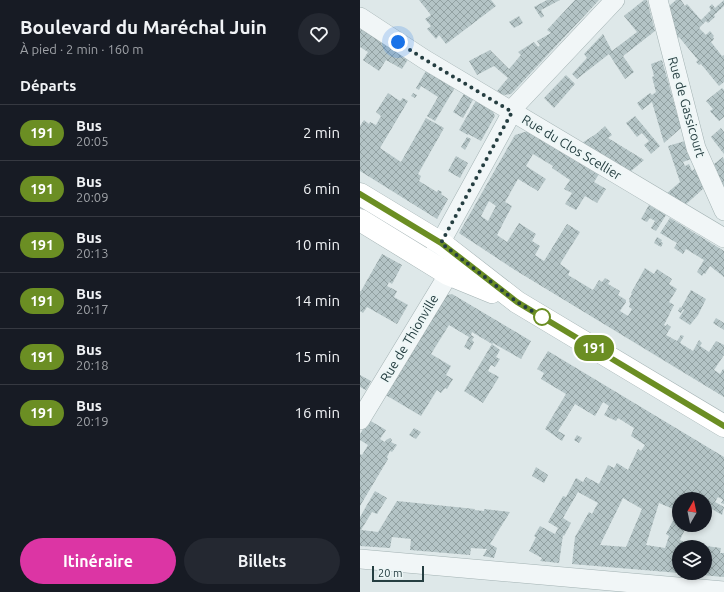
<!DOCTYPE html>
<html lang="fr">
<meta charset="utf-8">
<style>
body{margin:0;font-family:Ubuntu,sans-serif;background:#242831;color:#f1f3f6;height:100vh;display:flex;flex-direction:column;font-size:15px;white-space:nowrap}
*{box-sizing:border-box;margin:0}
p{font-size:13px;color:#9ea1a6}
.icon{flex:none;width:22px;height:22px;fill:none;stroke:currentColor;stroke-width:2;stroke-linecap:round;stroke-linejoin:round}
.map{position:relative;flex:1;overflow:hidden}
.panel{display:flex;flex-direction:column;background:#171b24;width:360px}
.panel>*{flex:none}
.badge{padding:0 8px;border-radius:13px;font-size:14px;line-height:26px}
.needle{width:26px;rotate:9deg}
.tools{position:absolute;left:312px;top:492px;display:grid;gap:8px}
.tools a{display:grid;place-items:center;width:40px;height:40px;border-radius:50%;background:#171b24;box-shadow:0 2px 6px #0003;font-size:20px}
.scale{position:absolute;left:12px;bottom:10px;width:52px;box-sizing:border-box;padding-left:4px;border:2px solid #253e41;border-top:0;font-size:11px;line-height:14px;white-space:nowrap;color:#253e41;-webkit-text-stroke:3px #edf6f6;paint-order:stroke}
.you{position:absolute;width:20px;height:20px;margin:-10px;border:3px solid #fff;border-radius:50%;background:#1a73e8;box-shadow:0 0 0 6px #1a73e833}
.map>.badge{position:absolute;translate:-50% -50%;box-shadow:0 0 0 2px #fff}
h2{padding:0 20px;font-size:15px;line-height:36px}
.round{display:grid;place-items:center;flex:none;width:42px;height:42px;border-radius:21px;background:#242831}
.head{display:flex;align-items:center;justify-content:space-between;height:68px;padding:0 20px}
h1{font-size:19px;font-weight:600;line-height:30px}
.action{display:flex;gap:8px;margin-top:auto;padding:8px 20px}
.action a{flex:1;height:46px;border-radius:24px;background:#dc35a4;color:#fff;font-size:16px;font-weight:600;line-height:46px;text-align:center}
.action a+a{background:#242831;color:#f1f3f6}
ul{padding:0;list-style:none}
li{display:flex;align-items:center;gap:12px;height:56px;padding:0 20px;border-top:1px solid #363941}
li div{flex:1}
li b{display:block;font-size:15px}
li em{font-style:normal}
li .badge{min-width:44px;font-weight:700;text-align:center}
main{display:flex;flex:1;min-height:0}
.map>svg:first-child{display:block}
</style>
<main>
<section class="panel">
<div class="head"><div><h1>Boulevard du Maréchal Juin</h1><p>À pied · 2 min · 160 m</p></div><a class="round"><svg class="icon" aria-label="heart" viewBox="0 0 24 24"><path d="M12 20l-8-8c-3-5 5-10 8-4 3-6 11-1 8 4z"/></svg></a></div>
<h2>Départs</h2>
<ul>
<li><span class="badge" style="background:#6b8e23;color:#fff">191</span><div><b>Bus</b><p>20:05</p></div><em>2 min</em></li>
<li><span class="badge" style="background:#6b8e23;color:#fff">191</span><div><b>Bus</b><p>20:09</p></div><em>6 min</em></li>
<li><span class="badge" style="background:#6b8e23;color:#fff">191</span><div><b>Bus</b><p>20:13</p></div><em>10 min</em></li>
<li><span class="badge" style="background:#6b8e23;color:#fff">191</span><div><b>Bus</b><p>20:17</p></div><em>14 min</em></li>
<li><span class="badge" style="background:#6b8e23;color:#fff">191</span><div><b>Bus</b><p>20:18</p></div><em>15 min</em></li>
<li><span class="badge" style="background:#6b8e23;color:#fff">191</span><div><b>Bus</b><p>20:19</p></div><em>16 min</em></li>
</ul>
<div class="action"><a>Itinéraire</a><a>Billets</a></div>
</section>
<div class="map">
<svg width="364" height="592" viewBox="0 0 364 592">
<defs>
<pattern id="building-cross-hatch" width="8" height="8" patternUnits="userSpaceOnUse"><rect width="8" height="8" fill="#b4c4c6"/><path d="M0 0l8 8M0 8l8-8" fill="none" stroke="#92a1a2"/></pattern>
</defs>
<rect width="100%" height="100%" fill="#dee8e9"/>
<g fill="url(#building-cross-hatch)" fill-rule="evenodd">
<path d="M59 0H131L136 6 86 44 79 35 76 39 67 29 71 26 65 19 71 15Z"/>
<path d="M187 0H200L181 10 184 16 181 18 174 7Z"/>
<path d="M215 0H239L151 94 143 95 137 91 148 78 134 66 117 75 109 61 130 50 149 69 161 55 158 52 174 42 178 47 180 45 177 41 191 33 187 30Z"/>
<path d="M284 0H287L295 31 263 56 274 72 265 79 249 54 217 79 212 74 227 58 224 54 243 34 252 51 277 32 264 16Z"/>
<path d="M316 0H321L325 6 327 4 341 20 351 10 349 7 352 4 355 8 364 0V6L354 15 355 17 348 23 346 21 339 28 346 35 350 31 354 36 353 37 354 39 351 42 362 56 364 55V82L359 86 341 64 339 65 336 62 338 60 319 37 317 39 309 6Z"/>
<path d="M159 16 163 23 154 28 149 22Z"/>
<path d="M0 29 49 58 42 69 26 60 19 71 3 60 8 52 0 47Z"/>
<path d="M302 60 321 128 304 143 292 102 282 110 277 103 290 93 292 95 296 92 292 77 294 76 291 64Z"/>
<path d="M67 69 96 86 75 121 67 116 78 97 61 86 59 90 56 88Z"/>
<path d="M206 75 215 84 194 108 184 98Z"/>
<path d="M362 88 364 90V117L359 121 350 111 353 109 346 101Z"/>
<path d="M105 92 114 98 103 118 93 112Z"/>
<path d="M28 93 40 101 43 98 48 101 20 148 41 162 66 118 84 128 58 174 61 176 59 181 77 192 78 190 82 192 81 194 88 199 77 219 0 171V126L4 120 9 124 10 122 16 125 21 116 16 112Z"/>
<path d="M53 93 57 95 55 98 51 96Z"/>
<path d="M117 99 132 109 135 116 121 141 108 134V135L99 130Z"/>
<path d="M275 116 300 146 291 154 284 145 289 141 282 133 277 137 266 123Z"/>
<path d="M245 126 252 135 248 138 284 160 270 172 222 143 236 134Z"/>
<path d="M361 128 364 132V154L351 137Z"/>
<path d="M168 131 239 174 234 182 246 189 237 203 225 196 216 210 205 204 212 193 204 189 210 180 192 168 193 166 173 154 166 166 186 179 178 191 158 179 145 202 152 206 137 235 147 242 159 223 176 234 172 241 180 246 175 255 184 261 207 224 220 232 200 264 210 271 208 275 233 290 239 280 242 282 245 278 250 281 248 284 260 291 258 295 266 300V302L260 311 268 316 272 309 269 307 270 304 269 299 272 294 271 293 285 268 294 274 297 269 312 279 309 284 317 289 309 302 314 305 304 325 306 326 307 324 311 327 306 335 317 341 321 335 324 336 320 343 333 351 339 340 342 343 340 346 349 352 356 341 364 345V355L354 370 360 374 363 369 364 370V397L155 270 99 233 155 135ZM129 201 136 206 128 221 121 216Z"/>
<path d="M107 137 111 139 105 150 101 147Z"/>
<path d="M325 141 331 159 323 162 325 166 329 164 332 171 336 168 344 188 324 206 306 194 320 182 308 146Z"/>
<path d="M96 156 108 163 100 178 88 171Z"/>
<path d="M363 157 364 160V188L354 164Z"/>
<path d="M289 205 306 215 296 231 291 228 295 221 290 218 287 222 281 219Z"/>
<path d="M310 218 364 251V277L350 266 345 274 344 273 342 276 337 272 344 260 326 249 323 254 314 248 317 243 300 233Z"/>
<path d="M297 237 302 240 301 242 303 243 301 247 294 243Z"/>
<path d="M22 254 42 265 32 284 29 282 27 286 37 291 34 297 48 305 37 324 7 307 3 313 0 311V291H1Z"/>
<path d="M331 290 346 299 338 315 330 325 319 318 324 310 323 309 321 313 318 311 320 307 321 308Z"/>
<path d="M92 294 171 341 161 359 133 343 132 344 140 350 136 357 140 359 135 367 131 365 128 371 139 377 123 403 104 391 132 344 112 332 111 335 114 337 112 340 114 342 110 350 104 347 109 337 89 325 71 354 91 366 86 375 93 379 87 389 85 388 81 393 77 390 61 416 24 394 84 296Z"/>
<path d="M356 318 364 323V330L353 323Z"/>
<path d="M188 351 364 457V504L361 503 363 500 358 497 355 502 364 507 362 515 345 505V499H319V525H327L320 540 335 547H319V573L212 564 215 537 229 512 232 514 238 503 218 492 203 518 211 523 204 536 203 535 199 563 180 561 182 558 169 551 176 537 174 536 180 526 195 534 198 528 188 522 203 496 206 497 216 478 223 482 226 477 239 484 248 465 254 468 257 463 268 470 278 449 281 451 285 445 271 436 274 428 258 418 256 421 244 415 249 406 243 402 235 416 215 404 198 431 205 435 202 441 185 429 206 394 181 379 184 373 177 369ZM263 498 282 509 266 547 240 545ZM299 503 318 511 306 534 309 536 305 548 286 545Z"/>
<path d="M0 375 11 381 6 390 0 387Z"/>
<path d="M9 420 26 430 20 439 25 442 26 440 30 438 32 440 31 442 37 445 32 452 30 451 27 457 28 459 0 506V454L2 455 8 445 0 440V434Z"/>
<path d="M54 428 61 432 56 439 49 435Z"/>
<path d="M217 435 222 438 219 443 214 440Z"/>
<path d="M176 467 188 475 184 483 172 476Z"/>
<path d="M15 491 27 498 17 514 12 512 1 530 18 532 37 501 115 509 114 510 124 511V509L150 512 130 544 137 548 134 558 123 556 127 549 111 548 110 555 50 550 51 539 32 537 30 548 0 546V517Z"/>
<path d="M346 546 361 548 360 553H364V577L330 574V573H345V549Z"/>
</g>
<g fill="none" stroke-linecap="round" stroke-linejoin="round">
<defs>
<g id="street">
<path d="M298 0 336 148 364 211"/>
<path d="M0 17 64 59 364 238"/>
<path d="M73 256 156 105 255 0"/>
<path d="M0 420 96 262"/>
<path d="M0 559 364 591"/>
</g>
<g id="secondary">
<path d="M0 194 81 243 157 302 364 426"/>
<path d="M0 220 88 274 132 292"/>
</g>
</defs>
<use href="#street" stroke="#a3b2b3" stroke-width="20"/>
<use href="#secondary" stroke="#a3b2b3" stroke-width="23"/>
<use href="#street" stroke="#f1f6f7" stroke-width="19"/>
<use href="#secondary" stroke="#fff" stroke-width="22"/>
</g>
<g fill="none" stroke-linecap="round" stroke-linejoin="round">
<defs>
<path id="line" d="M0 194 81 243 157 302 364 426"/>
</defs>
<use href="#line" stroke="#fff" stroke-width="9"/>
<use href="#line" stroke="#6b8e23" stroke-width="6"/>
<path stroke="#253e41" stroke-width="4" stroke-dasharray="0 7.2" d="M38 42 64 59 152 112 81 243 157 302 182 317"/>
</g>
<circle fill="#fff" stroke="#6b8e23" stroke-width="2" cx="182" cy="317" r="8"/>
<g text-anchor="middle" dominant-baseline="central" stroke-width="3.5" stroke-linejoin="round" paint-order="stroke">
<g font-size="13" fill="#253e41" stroke="#edf6f6">
<text transform="translate(327 107) rotate(74)">Rue de Gassicourt</text>
<text transform="translate(212 147) rotate(31)">Rue du Clos Scellier</text>
<text transform="translate(49 338) rotate(-59)">Rue de Thionville</text>
</g>
</g>
</svg>
<div class="tools">
<a><svg class="needle" viewBox="-14 -14 28 28"><path d="M0-13l5 13h-10z" fill="#e53935"/><path d="M0 13l5-13h-10z" fill="#9ea1a6"/></svg></a>
<a><svg class="icon" aria-label="layers" viewBox="0 0 24 24"><path d="M12 4l9 5-9 5-9-5zM3 14l9 5 9-5"/></svg></a>
</div>
<div class="scale">20 m</div>
<div class="you" style="left:38px;top:42px"></div>
<b class="badge" style="left:234px;top:348px;background:#6b8e23;color:#fff">191</b>
</div>
</main>
